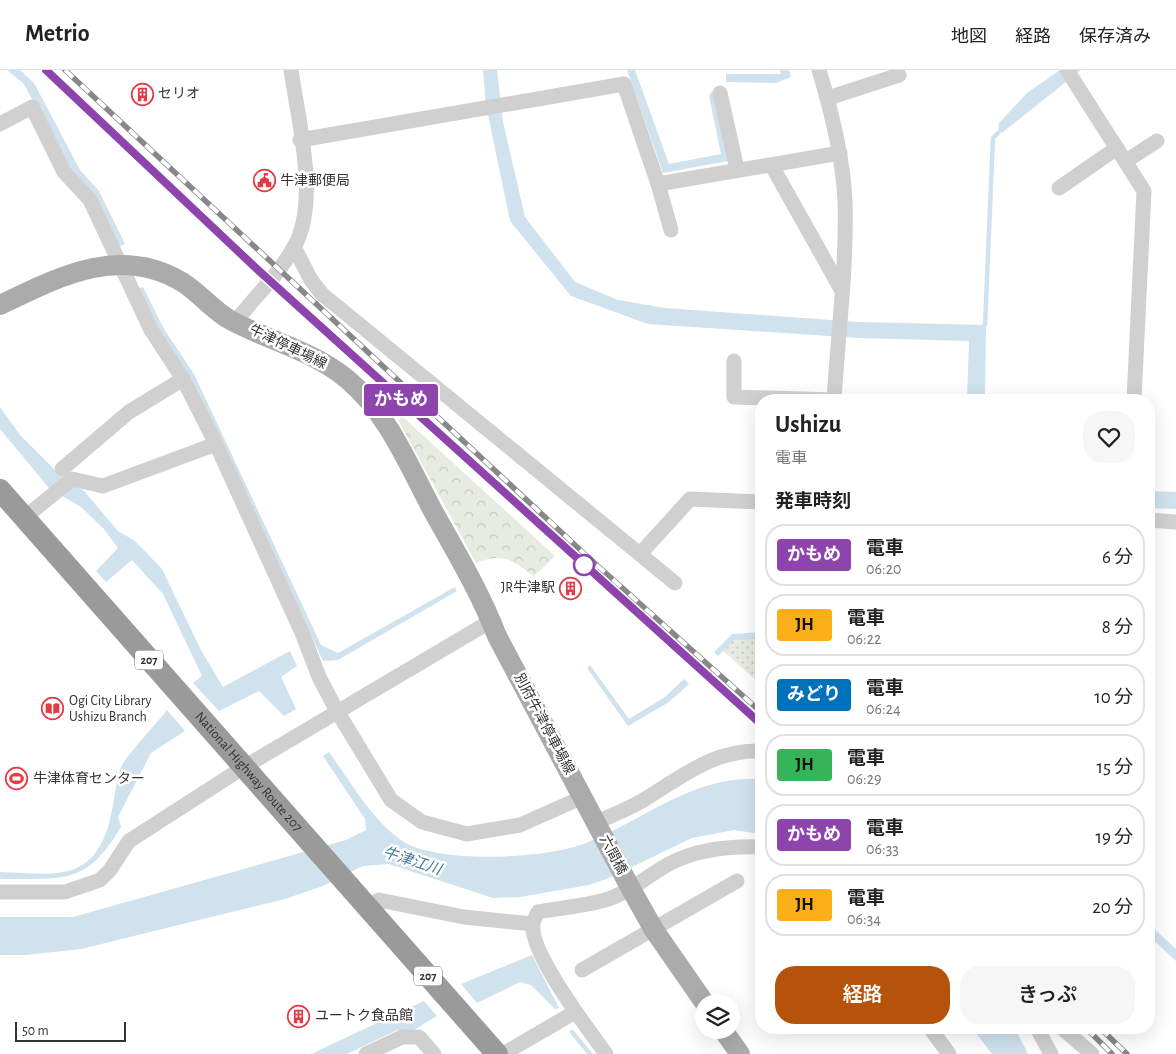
<!DOCTYPE html>
<html lang="ja">
<meta charset="utf-8">
<style>
body{margin:0;font-family:"Alegreya Sans","Noto Sans JP",sans-serif;background:#f6f6f6;color:#222;height:100vh;display:flex;flex-direction:column;font-size:19px;white-space:nowrap}
*{box-sizing:border-box;margin:0}
p{font-size:16px;color:#767676}
.icon{flex:none;width:28px;height:28px;fill:none;stroke:currentColor;stroke-width:2;stroke-linecap:round;stroke-linejoin:round}
.map{position:relative;flex:1;overflow:hidden}
.side{position:absolute;left:755px;top:324px;width:400px;height:640px;display:flex;flex-direction:column;background:#fff;border-radius:20px;box-shadow:0 5px 20px #0002}
.side>*{flex:none}
.badge{padding:0 10px;border-radius:4px;font-size:18px;line-height:32px}
.fabs{position:absolute;left:695px;top:924px;display:grid;gap:10px}
.fabs a{display:grid;place-items:center;width:45px;height:45px;border-radius:50%;background:#fff;box-shadow:0 5px 20px #0002;font-size:25px}
.scale{position:absolute;left:15px;bottom:12px;width:111px;box-sizing:border-box;padding-left:5px;border:2px solid #333;border-top:0;font-size:14px;line-height:18px;white-space:nowrap;color:#333;-webkit-text-stroke:4px #fff;paint-order:stroke}
.map>.badge{position:absolute;translate:-50% -50%;box-shadow:0 0 0 2px #fff}
h2{padding:0 20px;font-size:19px;line-height:45px}
.round{display:grid;place-items:center;flex:none;width:52px;height:52px;border-radius:20px;background:#f6f6f6}
.headline{display:flex;align-items:center;justify-content:space-between;height:85px;padding:0 20px}
h1{font-size:24px;font-weight:600;line-height:38px}
.button{display:flex;gap:10px;margin-top:auto;padding:10px 20px}
.button a{flex:1;height:58px;border-radius:20px;background:#b45309;color:#fff;font-size:20px;font-weight:600;line-height:58px;text-align:center}
.button a+a{background:#f6f6f6;color:#222}
ul{padding:0;list-style:none}
li{display:flex;align-items:center;gap:15px;height:62px;margin:0 10px 8px;padding:0 10px;border:2px solid #e0e0e0;border-radius:20px}
li div{flex:1}
li b{display:block;font-size:19px}
li em{font-style:normal}
li .badge{min-width:55px;font-weight:700;text-align:center}
header{display:flex;align-items:center;gap:30px;box-sizing:border-box;height:70px;padding:0 25px;background:#fff;border-bottom:1px solid #e0e0e0}
header strong{font-size:24px}
nav{display:flex;gap:28px;margin-inline-start:auto;font-size:18px}
.map>svg:first-child{display:block}
</style>
<header>
<strong>Metrio</strong>
<nav><a>地図</a><a>経路</a><a>保存済み</a></nav>
</header>
<div class="map">
<svg width="1176" height="984" viewBox="0 0 1176 984">
<defs>
<pattern id="grass-dots" width="8" height="8" patternUnits="userSpaceOnUse" patternTransform="scale(1.25)"><rect width="8" height="8" fill="#e6ecdf"/><path d="M2 2h.1M6 6h.1" fill="none" stroke="#c6cbc0" stroke-width="1.8" stroke-linecap="round"/></pattern>
<pattern id="forest-crowns" width="20" height="18" patternUnits="userSpaceOnUse" patternTransform="scale(1.25)"><rect width="20" height="18" fill="#e6ecdf"/><path d="M2 6a3 3 0 1 1 6 0M12 15a3 3 0 1 1 6 0" fill="none" stroke="#c6cbc0"/></pattern>
</defs>
<rect width="100%" height="100%" fill="#fff"/>
<path fill="url(#grass-dots)" d="M761 566V615L720 578 732 567Z"/>
<path fill="url(#forest-crowns)" d="M403 347 555 486 534 506C511 490 504 482 476 493L398 350Z"/>
<g fill="#cfe2ee">
<path d="M7 0H20L34 13 80 100 99 121 125 174 119 177 69 99 24 14Z"/>
<path d="M483 0H497L503 52 525 147 575 212 618 230 665 238 859 252 986 255 985 330H967L969 271 859 268 648 254 571 226 510 151 486 35Z"/>
<path d="M627 0H635L669 94 721 84 709 26 712 21 718 25 728 91 663 103Z"/>
<path d="M780 0H789L791 7 776 13 726 12V4H781Z"/>
<path d="M1060 0H1081L1003 62 998 63 999 53 1027 23Z"/>
<path d="M143 217 164 259 194 304 321 575 338 583 455 517 457 521 338 590 323 591 191 308 160 262 138 219Z"/>
<path d="M0 337 20 365 66 411 84 421 118 461 135 471 162 499 201 580 223 617 290 581 297 596 281 607 296 639 284 646 259 621 219 641 193 613 202 606 163 524 132 490 106 512 96 501 118 478 103 458 81 437 49 418 0 359Z"/>
<path d="M1149 421 1176 422V439L1149 438Z"/>
<path d="M761 562V569L734 570 718 586 714 582 732 564Z"/>
<path d="M590 595 629 649 665 627 684 609 689 614 669 632 628 656 587 598Z"/>
<path d="M167 640 185 661 151 683 118 747 121 757C85 817 63 808 0 809V802C51 803 91 815 109 754 114 735 115 715 121 697 126 686 158 652 167 640Z"/>
<path d="M329 682C350 711 374 753 404 772 441 794 546 789 586 773 646 749 693 705 761 709V764L734 760 692 768 609 808 589 815 520 827 493 828 389 794 363 796 323 816 285 829 81 879 26 885H0V847H73L346 770 366 760 365 749 323 686Z"/>
<path d="M1149 854 1176 879V891L1149 866Z"/>
<path d="M532 885 559 938 555 939 531 915 520 912 477 933 461 914Z"/>
<path d="M424 931 437 946 412 961 397 960 347 984H311Z"/>
<path d="M972 958H1015L1028 984H992Z"/>
</g>
<g fill="none" stroke-linecap="round" stroke-linejoin="round">
<g stroke="#cfe2ee" stroke-width="4.5">
<path d="M985 255 993 68 998 63"/>
<path d="M572 962 590 984"/>
</g>
<g stroke="#d0d0d0" stroke-width="15">
<path d="M819 0C832 43 843 87 845 131 847 197 838 264 834 330"/>
<path d="M1067 0 1144 121 1134 330"/>
<path d="M720 23 737 99"/>
<path d="M828 28 899 5"/>
<path d="M0 54 32 37 64 102 90 130 151 260 183 309 216 374 303 565 319 607 337 641 391 730 422 752 467 764 520 755 583 727"/>
<path d="M300 70 624 14 658 114 840 83"/>
<path d="M1126 91 1157 71"/>
<path d="M772 96 841 219"/>
<path d="M658 114 671 160"/>
<path d="M1059 118 1117 78"/>
<path d="M294 177 311 210 322 224 675 513"/>
<path d="M235 252C254 228 279 204 294 177 320 132 298 50 291 0"/>
<path d="M734 291V327L834 330"/>
<path d="M62 399 129 342 183 309"/>
<path d="M24 448 72 409 103 416 216 374"/>
<path d="M1149 450 1176 452"/>
<path d="M641 483 690 429 761 432"/>
<path d="M596 752C612 745 630 739 645 729 683 706 715 679 761 681"/>
<path d="M0 822H65L100 810 110 800 129 771 244 697 491 551"/>
<path d="M366 836 379 830 464 847 533 854"/>
<path d="M582 900 737 811"/>
<path d="M930 958 949 984"/>
<path d="M1037 958 1051 984"/>
<path d="M1062 958 1092 984"/>
<path d="M366 984 402 967H419L434 984"/>
<path d="M503 984 575 942"/>
<path d="M606 984C589 960 528 881 533 853 534 850 536 846 538 842 560 838 584 836 605 830 629 823 647 806 669 794 697 779 729 776 761 777"/>
</g>
<g stroke="#ababab" stroke-width="20">
<path d="M0 235C58 207 120 174 182 212 200 223 213 241 232 251 270 271 313 281 347 309 387 342 409 396 433 441 456 482 480 522 497 566L631 819 654 860 704 932"/>
<path d="M723 960 740 984"/>
</g>
<path stroke="#9a9a9a" stroke-width="22" id="s1" d="M0 420 497 984"/>
<defs>
<g id="rail">
<path d="M46 0 258 201 761 654"/>
<path d="M65 0 590 489 761 642"/>
<path d="M1086 958 1112 984"/>
<path d="M1100 958 1127 984"/>
</g>
</defs>
<use href="#rail" stroke="#888" stroke-width="5.5"/>
<use href="#rail" stroke="#fff" stroke-width="4" stroke-dasharray="11" stroke-linecap="butt"/>
</g>
<g fill="none" stroke-linecap="round" stroke-linejoin="round">
<defs>
<path id="line" d="M46 0 258 200 761 654"/>
</defs>
<use href="#line" stroke="#fff" stroke-width="11"/>
<use href="#line" stroke="#8e44ad" stroke-width="8"/>
</g>
<defs>
<symbol id="building-ring" viewBox="-11 -11 22 22"><circle r="9.5" fill="#fff" stroke="#e63946" stroke-width="1.5"/><path d="M-4-6H4V6H1V3H-1V6H-4ZM-2.5-4.3h1.7v1.8h-1.7ZM.8-4.3h1.7v1.8H.8ZM-2.5-1h1.7V.8h-1.7ZM.8-1h1.7V.8H.8Z" fill="#e63946"/></symbol>
<symbol id="civic-ring" viewBox="-11 -11 22 22"><circle r="9.5" fill="#fff" stroke="#e63946" stroke-width="1.5"/><path d="M-.6-6.5H3V-4.5H.6V-3L4-1V1h2V6H-6V1h2V-1L-.6-3ZM-1.2 2.5V6h2.4V2.5Z" fill="#e63946"/></symbol>
<symbol id="library-ring" viewBox="-11 -11 22 22"><circle r="9.5" fill="#fff" stroke="#e63946" stroke-width="1.5"/><path d="M-6-4Q-3-5.5-.7-3.5V5Q-3 3-6 4ZM6-4Q3-5.5 .7-3.5V5Q3 3 6 4Z" fill="#e63946"/></symbol>
<symbol id="stadium-ring" viewBox="-11 -11 22 22"><circle r="9.5" fill="#fff" stroke="#e63946" stroke-width="1.5"/><path d="M0-5a6.5 5 0 1 0 0 10a6.5 5 0 1 0 0-10ZM-3.5-1.8h7v3.6h-7Z" fill="#e63946"/></symbol>
</defs>
<g fill-rule="evenodd">
<use href="#building-ring" x="130" y="12" width="25" height="25"/>
<use href="#civic-ring" x="252" y="98" width="25" height="25"/>
<use href="#building-ring" x="558" y="506" width="25" height="25"/>
<use href="#library-ring" x="40" y="626" width="25" height="25"/>
<use href="#stadium-ring" x="4" y="696" width="25" height="25"/>
<use href="#building-ring" x="286" y="934" width="25" height="25"/>
</g>
<circle fill="#fff" stroke="#8e44ad" stroke-width="2.5" cx="584" cy="495" r="10"/>
<g text-anchor="middle" dominant-baseline="central" stroke-width="5" stroke-linejoin="round" paint-order="stroke">
<g fill="#fff" stroke="#707070" stroke-width="1">
<rect x="135" y="580.5" width="28" height="19" rx="4"/>
<rect x="414" y="896.5" width="28" height="19" rx="4"/>
</g>
<g font-size="12" font-weight="bold" fill="#333">
<text x="149" y="590">207</text>
<text x="428" y="906">207</text>
</g>
<g font-size="14" fill="#333" stroke="#fff" text-anchor="start">
<text x="158" y="24">セリオ</text>
<text x="280" y="111">牛津郵便局</text>
<text x="555" y="518" text-anchor="end">JR牛津駅</text>
<text x="69" y="631">Ogi City Library<tspan x="69" dy="16">Ushizu Branch</tspan></text>
<text x="33" y="709">牛津体育センター</text>
<text x="315" y="946">ユートク食品館</text>
</g>
<g font-size="14" fill="#333" stroke="#fff">
<text transform="translate(288 277) rotate(26)">牛津停車場線</text>
<text transform="translate(544 654) rotate(62)">別府牛津停車場線</text>
<text stroke="none"><textPath href="#s1" startOffset="376">National Highway Route 207</textPath></text>
<text transform="translate(613 785) rotate(62)">六間橋</text>
</g>
<g font-size="15" font-style="italic" fill="#3f7597" stroke="#fff">
<text transform="translate(412 791) rotate(18)">牛津江川</text>
</g>
</g>
</svg>
<div class="fabs">
<a><svg class="icon" aria-label="layers" viewBox="0 0 24 24"><path d="M12 4l9 5-9 5-9-5zM3 14l9 5 9-5"/></svg></a>
</div>
<div class="scale">50 m</div>
<b class="badge" style="left:401px;top:330px;background:#8e44ad;color:#fff">かもめ</b>
<section class="side">
<div class="headline"><div><h1>Ushizu</h1><p>電車</p></div><a class="round"><svg class="icon" aria-label="heart" viewBox="0 0 24 24"><path d="M12 20l-8-8c-3-5 5-10 8-4 3-6 11-1 8 4z"/></svg></a></div>
<h2>発車時刻</h2>
<ul>
<li><span class="badge" style="background:#8e44ad;color:#fff">かもめ</span><div><b>電車</b><p>06:20</p></div><em>6 分</em></li>
<li><span class="badge" style="background:#faaf18;color:#111">JH</span><div><b>電車</b><p>06:22</p></div><em>8 分</em></li>
<li><span class="badge" style="background:#0072bc;color:#fff">みどり</span><div><b>電車</b><p>06:24</p></div><em>10 分</em></li>
<li><span class="badge" style="background:#36b558;color:#111">JH</span><div><b>電車</b><p>06:29</p></div><em>15 分</em></li>
<li><span class="badge" style="background:#8e44ad;color:#fff">かもめ</span><div><b>電車</b><p>06:33</p></div><em>19 分</em></li>
<li><span class="badge" style="background:#faaf18;color:#111">JH</span><div><b>電車</b><p>06:34</p></div><em>20 分</em></li>
</ul>
<div class="button"><a>経路</a><a>きっぷ</a></div>
</section>
</div>
